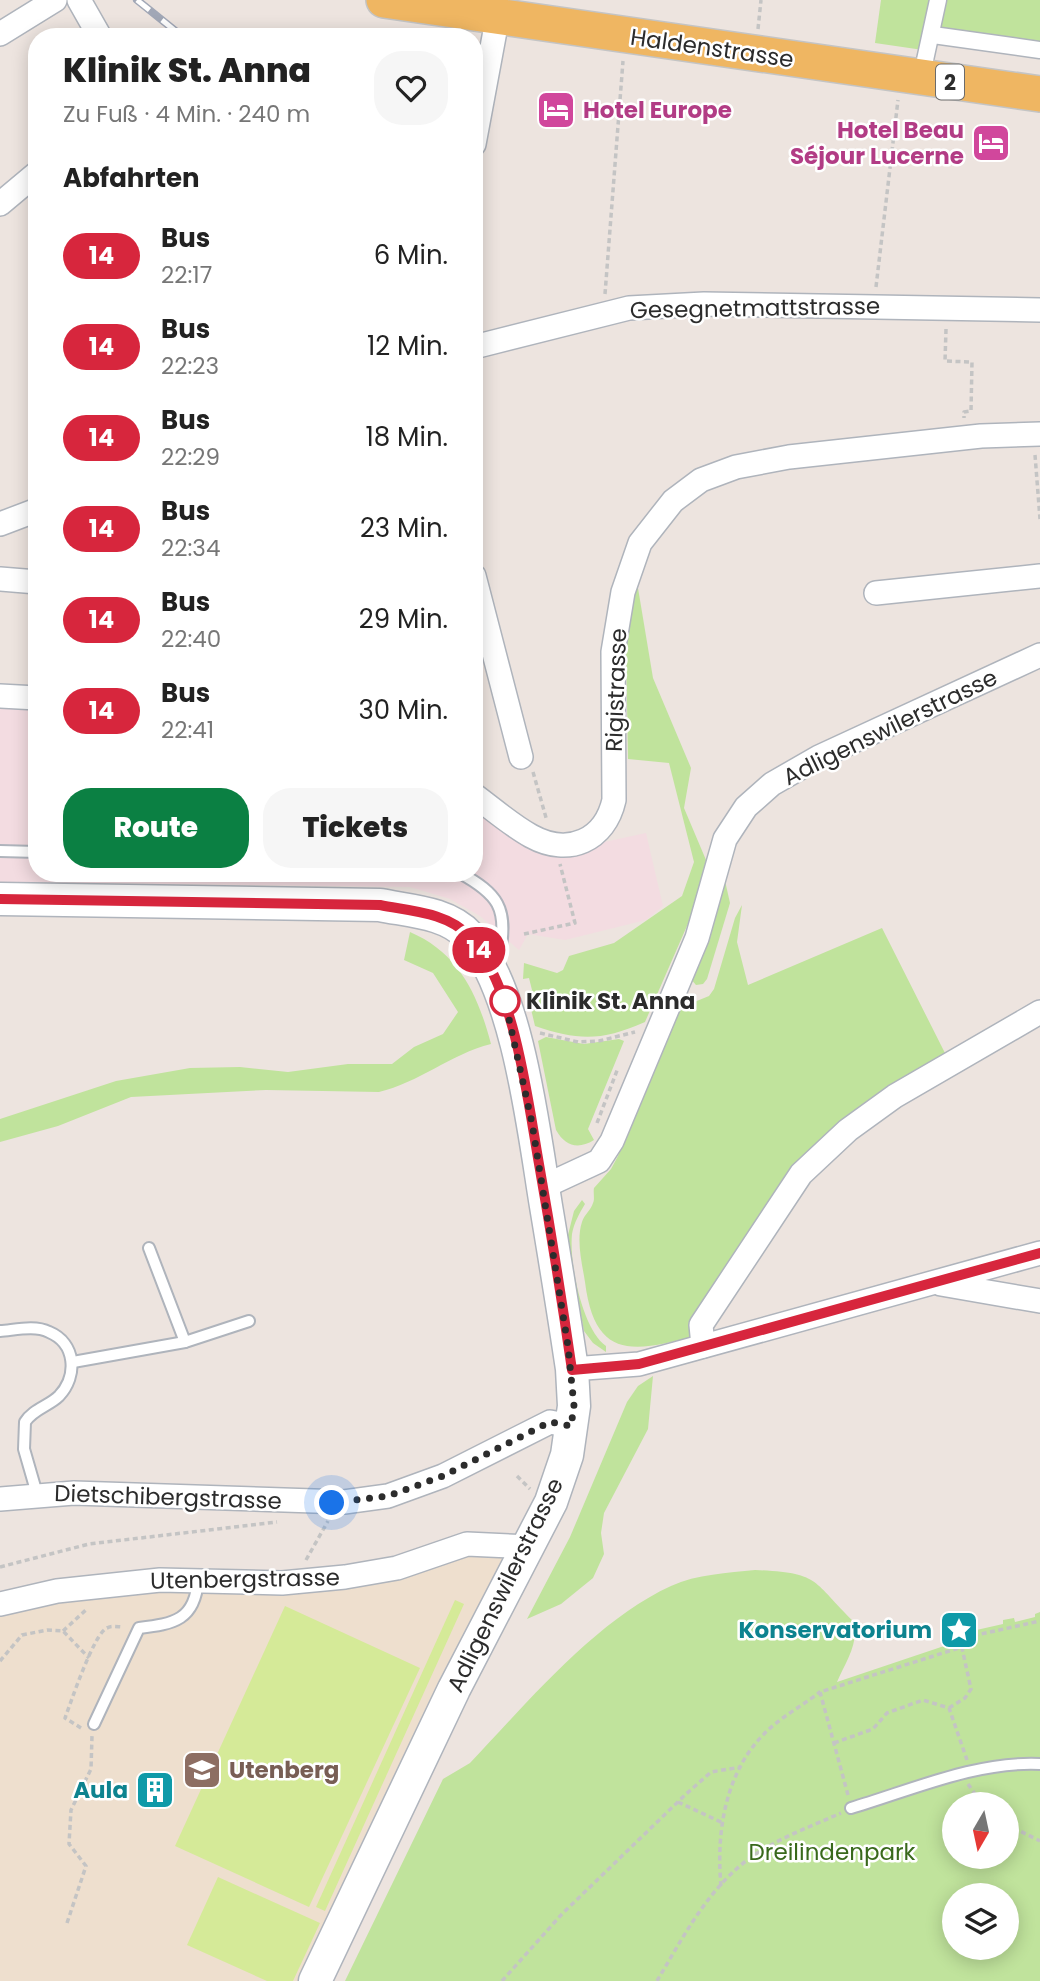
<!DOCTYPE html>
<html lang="de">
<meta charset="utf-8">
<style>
body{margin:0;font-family:Poppins,sans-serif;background:#f6f6f6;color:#222;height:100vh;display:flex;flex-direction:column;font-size:26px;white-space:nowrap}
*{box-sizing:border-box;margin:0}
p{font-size:23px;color:#767676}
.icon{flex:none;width:38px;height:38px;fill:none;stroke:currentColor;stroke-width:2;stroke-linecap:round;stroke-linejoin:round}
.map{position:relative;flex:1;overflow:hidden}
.details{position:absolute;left:28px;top:28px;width:455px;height:854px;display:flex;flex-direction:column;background:#fff;border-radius:28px;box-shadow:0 4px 18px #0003}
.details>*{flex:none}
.badge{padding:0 14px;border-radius:23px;font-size:24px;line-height:46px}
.needle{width:46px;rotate:189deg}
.controls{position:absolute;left:942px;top:1792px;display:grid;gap:14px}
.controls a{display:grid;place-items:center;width:77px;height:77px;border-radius:50%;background:#fff;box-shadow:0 4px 18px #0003;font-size:35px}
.you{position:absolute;width:35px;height:35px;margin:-18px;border:5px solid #fff;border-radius:50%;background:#1a73e8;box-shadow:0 0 0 10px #1a73e833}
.map>.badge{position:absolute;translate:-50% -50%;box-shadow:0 0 0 4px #fff}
h2{padding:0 35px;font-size:26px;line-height:63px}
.round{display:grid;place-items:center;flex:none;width:74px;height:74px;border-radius:28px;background:#f6f6f6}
.overview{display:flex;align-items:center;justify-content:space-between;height:119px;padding:0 35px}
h1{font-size:33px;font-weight:800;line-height:52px}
.primary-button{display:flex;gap:14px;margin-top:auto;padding:14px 35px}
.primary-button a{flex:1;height:80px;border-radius:28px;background:#0b8043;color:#fff;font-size:28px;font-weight:800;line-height:80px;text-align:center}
.primary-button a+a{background:#f6f6f6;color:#222}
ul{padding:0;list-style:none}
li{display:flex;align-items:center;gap:21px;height:91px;padding:0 35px}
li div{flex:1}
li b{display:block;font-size:26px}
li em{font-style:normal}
li .badge{min-width:77px;font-weight:700;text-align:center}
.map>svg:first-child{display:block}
</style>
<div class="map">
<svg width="1040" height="1981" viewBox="0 0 1040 1981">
<rect width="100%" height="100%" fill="#ede4df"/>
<path fill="#eedfce" d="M463 1551 514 1552 321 1931 301 1981H0V1609L52 1596 275 1586Z"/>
<path fill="#f3dce1" d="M0 703 37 706V873H474V804L553 853 646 833 663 906 646 920 565 940 528 934 519 950 480 916 450 899 410 887 0 882Z"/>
<g fill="#c0e39c" fill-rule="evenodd">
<path d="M881 0H930L923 50 875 43Z"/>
<path d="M938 0H1040V50L933 35Z"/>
<path d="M636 576 653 678 691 768 684 808 706 860 690 919 645 1022C602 1041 579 1041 535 1026L527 992 532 990 529 978 523 979 524 963 557 973 563 970 569 956 614 943 682 896 694 862 669 763 628 759 626 647Z"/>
<path d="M723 872 730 903 707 979 703 984 696 985 690 978Z"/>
<path d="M742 905 737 942 748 985 882 928 948 1059 825 1144 699 1335C635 1352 595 1362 585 1282 582 1263 576 1240 582 1222 584 1215 591 1210 593 1203 595 1199 593 1193 594 1188L611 1169 618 1156 677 1009 709 996 714 989 735 918Z"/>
<path d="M410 932C459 953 478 995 491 1044 451 1054 418 1083 379 1092L266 1090 131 1097 58 1126 0 1142V1119L116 1081 190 1068 240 1067 288 1072 348 1064H392L414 1047 443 1034 458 1012 433 973 404 960Z"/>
<path d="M546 1037 584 1044 619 1039 624 1041 588 1129 594 1140C578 1150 565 1146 556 1130L538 1041Z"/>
<path d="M582 1200 585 1204C579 1214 574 1223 572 1234 569 1262 582 1329 606 1346V1352L593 1343 584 1331 567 1239 574 1211Z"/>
<path d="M653 1376 648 1429 604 1513 601 1533 604 1554 593 1578 561 1604 527 1619 570 1537 627 1402 638 1386Z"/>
<path d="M755 1570C821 1573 811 1580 854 1622 859 1644 845 1663 837 1682L953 1643 952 1632 961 1626 972 1631 1003 1624V1620L1014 1618 1015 1622 1035 1617V1614L1040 1612V1981H345L443 1779 470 1763C526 1704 596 1620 671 1586 697 1574 728 1573 755 1570ZM954 1804H1006V1857H954ZM954 1895H1006V1948H954Z"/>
</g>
<g fill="#d5ea98">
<path d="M455 1600 464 1604 325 1911 316 1907Z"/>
<path d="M285 1606 420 1668 309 1907 175 1846Z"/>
<path d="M218 1877 320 1923 293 1981H267L187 1945Z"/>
</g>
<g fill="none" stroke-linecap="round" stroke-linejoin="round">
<defs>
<g id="service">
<path d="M0 851 37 852"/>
<path d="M460 873C498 894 508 908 500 952L490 960"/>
<path d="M149 1248 185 1342"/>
<path d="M0 1331C15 1330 35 1325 49 1332 76 1343 78 1376 59 1396 49 1406 33 1409 25 1422L24 1449 37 1494"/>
<path d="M73 1362 185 1342 249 1321"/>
<path d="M94 1724 139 1628C174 1624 195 1620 198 1580"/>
<path d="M851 1808C912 1790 976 1761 1040 1764"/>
</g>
<g id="pedestrian">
<path d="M933 35 1040 50"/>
<path d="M925 60 938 0"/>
</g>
<g id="minor">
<path d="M79 0 100 37"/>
<path d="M0 34 55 0"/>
<path d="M474 144 498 15"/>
<path d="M0 204 37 173"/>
<path d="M474 347 629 308 704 304 1040 310"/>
<path d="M0 524 37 510"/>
<path d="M474 576 521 757"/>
<path d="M0 579 37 582"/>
<path d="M876 593 1040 576"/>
<path d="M0 696 37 698"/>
<path d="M474 795C493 809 511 825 531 836 569 857 605 840 614 800L613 652 623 592 640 543 673 501 701 480 736 467 789 457 981 436 1040 434"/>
<path d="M543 1187 599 1161 612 1141 697 938 725 839 746 807 772 784 819 757 1040 655"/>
<path d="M941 1284 1040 1301"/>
<path d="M703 1346 701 1325 801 1174 848 1130 895 1096 1040 1012"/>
<path d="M572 1369 639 1364 1040 1253"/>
<path d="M0 1499 74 1493 344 1502 388 1496 443 1476 550 1422 571 1426"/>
<path d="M0 1604 57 1591 160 1580 282 1583 345 1577 397 1568 467 1544 529 1547"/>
</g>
<path id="secondary" d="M0 899 380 905C409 911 447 912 469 936 518 990 534 1133 546 1206 555 1260 564 1315 572 1369L574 1406 567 1455 551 1502 454 1689 315 1981"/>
<path id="primary" d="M384 0 1040 94"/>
</defs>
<use href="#service" stroke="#afb4bc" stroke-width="14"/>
<use href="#pedestrian" stroke="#afb4bc" stroke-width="19"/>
<use href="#minor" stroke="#afb4bc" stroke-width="26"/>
<use href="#secondary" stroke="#afb4bc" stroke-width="35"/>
<use href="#primary" stroke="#c4c4c4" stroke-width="38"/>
<g stroke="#c4c4c4" stroke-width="3.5" stroke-dasharray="5 3.5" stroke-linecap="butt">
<path d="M758 29 761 0"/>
<path d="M876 287 898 100"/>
<path d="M605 294 623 61"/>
<path d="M946 329 945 361 972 362 971 411 964 412V418"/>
<path d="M1035 455 1040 519"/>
<path d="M533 772 547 821"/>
<path d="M524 934 575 923 560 864"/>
<path d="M540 1033 578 1042 599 1041 635 1032"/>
<path d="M597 1123 618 1068"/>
<path d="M517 1476 530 1489"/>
<path d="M306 1560 328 1521"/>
<path d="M0 1567 89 1544 277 1522"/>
<path d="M63 1631 88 1608"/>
<path d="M0 1661 22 1635 47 1630 63 1631 89 1658"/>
<path d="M949 1708 965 1698 971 1689 962 1648"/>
<path d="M81 1728 65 1718C71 1702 94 1633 107 1628 111 1625 118 1627 123 1627"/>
<path d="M834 1743 873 1729 887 1713 923 1700 949 1708 967 1760"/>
<path d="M968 1784 982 1804"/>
<path d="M848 1795 820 1692 962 1647 972 1636 1040 1621"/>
<path d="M678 1802 723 1823"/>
<path d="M1006 1824 1040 1841"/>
<path d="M721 1886C716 1833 725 1774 763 1735 779 1718 802 1706 820 1692"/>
<path d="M67 1923 86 1866 69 1844 71 1810 91 1769 92 1736"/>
<path d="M502 1981 562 1914 685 1795 711 1772 741 1767"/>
<path d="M657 1981C679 1944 700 1904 731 1874 761 1844 803 1830 841 1813"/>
</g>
<use href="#service" stroke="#fff" stroke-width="10"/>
<use href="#pedestrian" stroke="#fff" stroke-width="16"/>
<use href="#minor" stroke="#fff" stroke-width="23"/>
<use href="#secondary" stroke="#fff" stroke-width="32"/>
<use href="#primary" stroke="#efb662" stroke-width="35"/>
<defs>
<path id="rail" d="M137 0 183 37"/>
</defs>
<use href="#rail" stroke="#a1a7b6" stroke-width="8"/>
<use href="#rail" stroke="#fff" stroke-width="5" stroke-dasharray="16" stroke-linecap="butt"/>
</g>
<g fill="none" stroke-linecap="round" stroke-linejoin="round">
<defs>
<path id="line" d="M0 899 380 905C409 911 447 912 469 936 515 987 527 1096 539 1164 551 1232 562 1301 572 1370L639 1364 1040 1253"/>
</defs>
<use href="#line" stroke="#fff" stroke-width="16"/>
<use href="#line" stroke="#d7263d" stroke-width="10"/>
<path stroke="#2c2c2c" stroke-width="7" stroke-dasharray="0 12.6" d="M332 1503 388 1496 443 1476 550 1422 571 1426 574 1406 568 1346 532 1123 505 1001"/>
</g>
<defs>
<symbol id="hotel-square" viewBox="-11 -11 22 22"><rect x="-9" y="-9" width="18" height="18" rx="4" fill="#d1479c" stroke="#fff"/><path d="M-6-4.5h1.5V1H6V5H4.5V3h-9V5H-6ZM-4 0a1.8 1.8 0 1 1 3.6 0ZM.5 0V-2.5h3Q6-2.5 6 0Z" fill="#fff"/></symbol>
<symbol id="sight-square" viewBox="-11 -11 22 22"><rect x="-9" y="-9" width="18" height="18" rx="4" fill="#0f9aa8" stroke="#fff"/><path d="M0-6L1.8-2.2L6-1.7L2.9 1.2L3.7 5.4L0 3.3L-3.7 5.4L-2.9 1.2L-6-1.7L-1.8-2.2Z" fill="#fff"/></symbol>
<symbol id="school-square" viewBox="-11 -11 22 22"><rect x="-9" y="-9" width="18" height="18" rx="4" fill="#8d6e63" stroke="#fff"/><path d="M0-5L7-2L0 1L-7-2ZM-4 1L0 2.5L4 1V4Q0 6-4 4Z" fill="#fff"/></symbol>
<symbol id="building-square" viewBox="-11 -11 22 22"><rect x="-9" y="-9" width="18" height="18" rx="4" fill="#0f9aa8" stroke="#fff"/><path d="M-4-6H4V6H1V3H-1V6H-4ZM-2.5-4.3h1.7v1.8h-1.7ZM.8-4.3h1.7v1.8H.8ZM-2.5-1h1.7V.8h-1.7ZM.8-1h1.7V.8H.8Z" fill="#fff"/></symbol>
</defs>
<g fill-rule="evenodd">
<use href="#hotel-square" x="534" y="88" width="44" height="44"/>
<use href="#hotel-square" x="969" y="121" width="44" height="44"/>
<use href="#sight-square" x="937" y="1608" width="44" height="44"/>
<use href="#school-square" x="180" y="1748" width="44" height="44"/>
<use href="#building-square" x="133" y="1768" width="44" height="44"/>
</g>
<circle fill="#fff" stroke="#d7263d" stroke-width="3.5" cx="505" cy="1001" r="14"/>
<g text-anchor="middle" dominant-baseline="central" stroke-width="5" stroke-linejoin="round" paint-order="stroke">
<rect fill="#fff" stroke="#6b6b6b" stroke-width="2" x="936" y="64.5" width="28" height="35" rx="5"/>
<g font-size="21" font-weight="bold" fill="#2c2c2c">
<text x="950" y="82">2</text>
</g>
<g font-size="23" fill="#2c2c2c" stroke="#fff">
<text transform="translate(712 48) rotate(8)">Haldenstrasse</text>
<text transform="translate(755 308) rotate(-1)">Gesegnetmattstrasse</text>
<text transform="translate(616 690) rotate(-88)">Rigistrasse</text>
<text transform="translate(890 727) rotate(-26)">Adligenswilerstrasse</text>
<text transform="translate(168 1497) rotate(2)">Dietschibergstrasse</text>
<text transform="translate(245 1579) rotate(-1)">Utenbergstrasse</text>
<text transform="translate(505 1585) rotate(-64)">Adligenswilerstrasse</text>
</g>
<g font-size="23" font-weight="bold" fill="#b23c85" stroke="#fff" text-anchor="start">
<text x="583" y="110">Hotel Europe</text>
<text x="964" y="130" text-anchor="end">Hotel Beau<tspan x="964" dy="26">Séjour Lucerne</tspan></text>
</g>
<g font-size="23" font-weight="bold" fill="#2c2c2c" stroke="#fff" text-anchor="start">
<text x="526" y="1001">Klinik St. Anna</text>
</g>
<g font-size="23" font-weight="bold" fill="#0d838f" stroke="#fff" text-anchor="end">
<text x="932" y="1630">Konservatorium</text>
<text x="128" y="1790">Aula</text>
</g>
<g font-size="23" font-weight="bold" fill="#785e54" stroke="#fff" text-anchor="start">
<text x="229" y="1770">Utenberg</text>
</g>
<g font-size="23" fill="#39691c" stroke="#fff">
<text x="832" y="1852">Dreilindenpark</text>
</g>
</g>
</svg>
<div class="controls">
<a><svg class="needle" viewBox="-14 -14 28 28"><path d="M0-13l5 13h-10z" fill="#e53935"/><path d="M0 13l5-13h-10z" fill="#767676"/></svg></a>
<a><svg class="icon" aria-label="layers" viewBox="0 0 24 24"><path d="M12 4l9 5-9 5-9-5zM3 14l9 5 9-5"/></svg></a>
</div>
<div class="you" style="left:332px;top:1503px"></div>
<b class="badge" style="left:479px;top:950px;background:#d7263d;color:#fff">14</b>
<section class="details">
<div class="overview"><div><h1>Klinik St. Anna</h1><p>Zu Fuß · 4 Min. · 240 m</p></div><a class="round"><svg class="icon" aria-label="heart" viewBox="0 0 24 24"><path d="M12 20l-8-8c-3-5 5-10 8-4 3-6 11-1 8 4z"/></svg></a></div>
<h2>Abfahrten</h2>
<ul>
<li><span class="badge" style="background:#d7263d;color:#fff">14</span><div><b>Bus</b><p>22:17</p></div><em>6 Min.</em></li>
<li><span class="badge" style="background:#d7263d;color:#fff">14</span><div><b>Bus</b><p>22:23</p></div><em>12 Min.</em></li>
<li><span class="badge" style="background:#d7263d;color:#fff">14</span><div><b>Bus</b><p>22:29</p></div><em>18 Min.</em></li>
<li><span class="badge" style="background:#d7263d;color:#fff">14</span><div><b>Bus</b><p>22:34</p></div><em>23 Min.</em></li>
<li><span class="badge" style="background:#d7263d;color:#fff">14</span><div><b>Bus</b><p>22:40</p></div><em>29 Min.</em></li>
<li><span class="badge" style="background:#d7263d;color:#fff">14</span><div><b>Bus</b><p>22:41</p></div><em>30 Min.</em></li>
</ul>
<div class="primary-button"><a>Route</a><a>Tickets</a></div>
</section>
</div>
